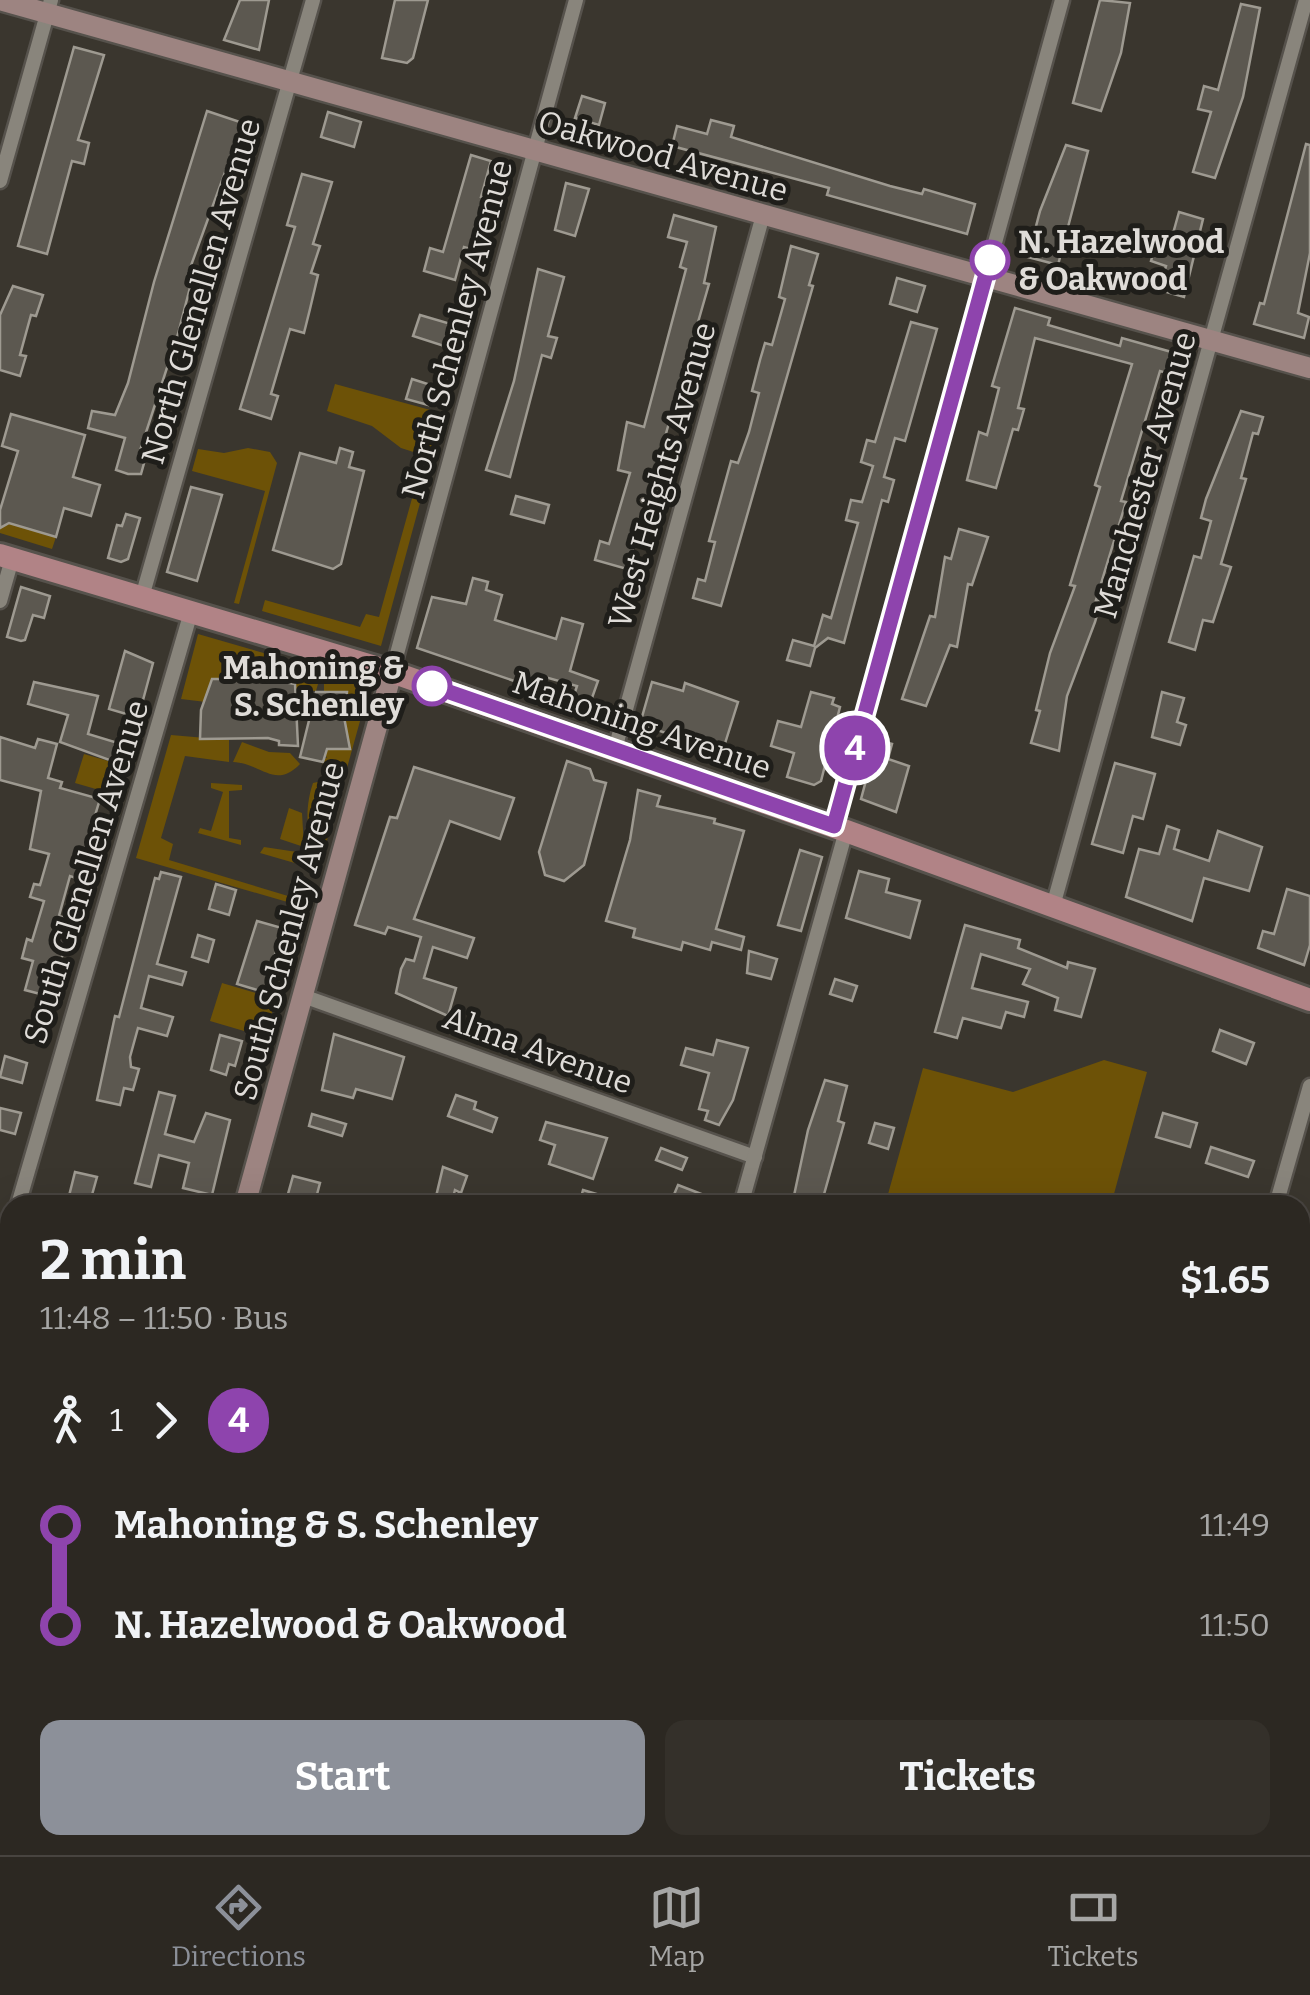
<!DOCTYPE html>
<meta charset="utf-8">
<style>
body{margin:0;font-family:Bitter,serif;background:#34302a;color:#f1f3f6;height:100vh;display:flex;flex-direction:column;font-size:38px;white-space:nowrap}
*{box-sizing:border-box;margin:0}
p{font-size:32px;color:#a6a6a5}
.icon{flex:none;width:55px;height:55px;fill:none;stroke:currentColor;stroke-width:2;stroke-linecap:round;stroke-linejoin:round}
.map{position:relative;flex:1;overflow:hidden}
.details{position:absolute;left:0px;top:1195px;width:1310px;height:660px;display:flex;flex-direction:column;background:#2c2822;border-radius:30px 30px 0 0;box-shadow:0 10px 40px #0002,0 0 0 2px #484440}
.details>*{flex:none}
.badge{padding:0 20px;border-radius:32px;font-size:35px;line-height:65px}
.map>.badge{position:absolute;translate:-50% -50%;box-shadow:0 0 0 5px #fff}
.legs{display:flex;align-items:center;gap:15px;height:110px;padding:0 40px;font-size:32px}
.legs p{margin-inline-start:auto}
.head{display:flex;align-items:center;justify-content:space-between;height:170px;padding:0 40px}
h1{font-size:55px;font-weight:700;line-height:75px}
.primary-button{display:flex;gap:20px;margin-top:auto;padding:20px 40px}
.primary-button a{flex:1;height:115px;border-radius:20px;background:#8c9099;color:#fff;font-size:40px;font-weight:700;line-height:115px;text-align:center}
.primary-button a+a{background:#34302a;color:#f1f3f6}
ul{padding:0 40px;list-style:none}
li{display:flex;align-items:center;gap:35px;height:100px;font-size:38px}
li i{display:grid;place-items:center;width:15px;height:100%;margin:0 12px;background:currentColor}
li i::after{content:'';width:25px;height:25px;margin:-12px;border:8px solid;border-radius:50%;background:#2c2822}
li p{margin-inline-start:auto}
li:first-child i{background:linear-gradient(#0000 50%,currentColor 0)}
li:last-child i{background:linear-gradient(currentColor 50%,#0000 0)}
.menu{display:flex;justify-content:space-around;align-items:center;height:140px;border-top:2px solid #484440;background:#2c2822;font-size:28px;color:#a6a6a5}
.menu a{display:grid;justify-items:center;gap:5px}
.menu .current{color:#8c9099}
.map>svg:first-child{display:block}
</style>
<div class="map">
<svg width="1310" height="1855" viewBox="0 0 1310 1855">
<rect width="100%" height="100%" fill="#3a362e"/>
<g fill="#6d5207">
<path d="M335 384 445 414 432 458 401 448 372 426 327 411Z"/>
<path d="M248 448 270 452 277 463 239 604 234 603 265 491 192 471 198 449 224 453Z"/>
<path d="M402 475 426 481 381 646 262 611 265 600 360 627 366 614 379 617 416 484Z"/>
<path d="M9 523 56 537 52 549 0 533V528Z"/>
<path d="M198 634 322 670 316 691 295 689V684L272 682V677L249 676V670L235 669 234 679 206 702 181 699Z"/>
<path d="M340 676 370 685 324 851H317C304 834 306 803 313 783L322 781 323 758H327L322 749 350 748 343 714 347 692H324V684H338Z"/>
<path d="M171 735 229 740V762L185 756 161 838 173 844 169 860 288 896 293 883 313 889 308 908 136 858Z"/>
<path d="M242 742 269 752 290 753 300 764C275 790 261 763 233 762Z"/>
<path d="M84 754 129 767 120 796 75 783Z"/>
<path d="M211 783 242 785V790L229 791V838L241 840V845L198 833 200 828 211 831 223 792 211 788Z"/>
<path d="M289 808 302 813 304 847 280 839Z"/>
<path d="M264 847 317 855 321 859 319 870 260 853Z"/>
<path d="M222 983 276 999 265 1037 210 1021Z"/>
<path d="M1104 1060 1147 1072 1111 1205H885L923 1068 1013 1092Z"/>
<path d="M10 1234V1593L0 1590V1270Z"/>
<path d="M1306 1553 1310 1555V1855H932L935 1845H1300V1573Z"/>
</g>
<g fill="#5c5850" stroke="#9e9a91" stroke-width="2.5">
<path d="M240 0H269L259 50 224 40Z"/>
<path d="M395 0H428L413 58 407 63 382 58Z"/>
<path d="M1100 0 1130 3 1121 53 1101 111 1073 103Z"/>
<path d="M1241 4 1260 8 1243 97 1215 178 1193 172 1211 112 1198 109 1204 86 1218 90Z"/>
<path d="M74 47 104 55 78 140 89 143 84 164 72 161 47 254 18 246Z"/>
<path d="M582 96 605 103 599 125 575 118Z"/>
<path d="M207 111 243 123 189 271 194 272 178 334 139 454 146 456 141 474H128L116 470 125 438 88 428 92 411 115 415 128 383 154 282Z"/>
<path d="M328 112 361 122 354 147 321 137Z"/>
<path d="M711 120 734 126 731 137 890 186 922 194 924 189 975 204 967 234 827 195 829 188 672 146 677 126 707 134Z"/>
<path d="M1306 144 1310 145V253L1298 313 1309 317 1304 338 1254 324 1260 303 1264 304Z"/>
<path d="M1066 145 1088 151 1058 265 1028 257 1040 211Z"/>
<path d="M471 155 491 161 481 197 489 199 474 250 464 247 455 280 424 271 430 248 443 252Z"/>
<path d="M302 174 332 182 313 244 320 246 311 273 318 275 310 309 304 333 290 329 271 394 278 396 271 419 240 409 295 227 287 225Z"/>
<path d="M566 183 589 189 575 236 555 230Z"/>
<path d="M1179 212 1203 219 1184 297 1159 290 1166 266 1151 261 1156 244 1169 248Z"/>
<path d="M674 215 716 227 704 283 709 284 627 569 595 560 600 541 609 544 630 473 618 470 627 422 644 427 686 269 680 267 687 242 668 237Z"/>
<path d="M791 246 818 254 809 285 813 286 721 606 693 598 698 579 705 581 715 542 709 541 731 461 738 463 749 432 759 393 752 391 760 360 765 343 772 345 785 299 779 297Z"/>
<path d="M538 269 564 277 548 336 557 338 551 358 542 355 510 477 486 470 514 381Z"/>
<path d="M897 278 925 286 917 312 890 304Z"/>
<path d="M13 286 43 295 36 316 31 315 20 355 26 356 20 376 0 370V315Z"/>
<path d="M1015 308 1050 318 1048 325 1120 346 1122 338 1175 353 1170 374 1160 371 1121 501 1126 502 1096 600 1101 601 1095 622 1067 696 1059 751 1031 743 1040 711 1036 710 1050 653 1075 586 1070 585 1100 487 1095 485 1132 364 1035 338 1018 408 1024 409 1018 430 1013 429 996 488 967 480 979 432 987 435 999 388 992 386Z"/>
<path d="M420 315 451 324 444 346 413 336Z"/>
<path d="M911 322 937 329 905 441 895 438 884 477 894 480 888 502 882 500 844 643 828 638 815 648 810 666 787 660 793 640 814 646 823 615 831 618 858 523 846 520 851 500 862 502 873 466 861 462 867 440 875 442Z"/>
<path d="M412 379 434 386 428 405 406 399Z"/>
<path d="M1241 411 1263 417 1258 434 1253 433 1241 478 1246 479 1221 564 1231 567 1213 622 1203 620 1195 650 1169 642 1194 556 1201 558 1211 521 1201 518 1206 499Z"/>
<path d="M11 414 85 435 73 477 100 485 91 516 64 508 56 537 9 523 0 528V510L18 451 2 446Z"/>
<path d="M340 448 353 452 349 467 364 471 341 564 333 569 273 550 300 453 336 463Z"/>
<path d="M191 487 222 495 197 581 167 572Z"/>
<path d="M516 496 549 505 544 523 511 514Z"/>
<path d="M126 514 140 518 128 559 121 562 108 558 117 525 122 526Z"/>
<path d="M959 529 988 537 972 585 968 584 957 647 950 645 926 706 902 699 930 616 935 617 945 557 951 559Z"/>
<path d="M473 578 488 582 486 590 502 595 495 620 556 639 562 618 583 624 570 671 598 681 587 712 570 707 577 686 538 675 535 688 417 648 432 597 466 604Z"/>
<path d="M21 587 50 596 44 618 33 615 25 640 21 641 7 637Z"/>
<path d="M125 651 153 663 139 715 133 716 109 709Z"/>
<path d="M249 670V676L295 684 298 746 279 745V741L268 738 200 739 201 710 212 679H234V671Z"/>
<path d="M34 682 98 696 88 734 118 743 112 761 60 742 68 715 28 704Z"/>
<path d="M652 682 683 691 685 683 738 702 722 753 640 724Z"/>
<path d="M316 692H347L344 717 350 749H327L323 762 300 757Z"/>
<path d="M811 692 834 698 832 704 840 707 821 781 814 785 787 777 794 753 771 746 778 721 801 727Z"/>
<path d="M1162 692 1184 698 1177 722 1186 725 1180 745 1152 737Z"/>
<path d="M0 737 35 748 38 739 57 744 48 778 62 782 60 788 100 799 76 878 70 876 59 916 73 920 59 967 52 965 44 995 25 990 33 961 22 958 27 939 32 941 44 901 30 897 34 884 40 885 49 854 30 849 41 791 0 780Z"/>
<path d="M877 740 892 744 888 759 909 766 896 812 861 799Z"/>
<path d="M567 761 590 769 594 780 606 783 584 865 564 881 545 875 539 852Z"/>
<path d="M1115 763 1155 774 1143 819 1133 816 1123 853 1092 844Z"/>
<path d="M414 767 514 798 500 839 450 821 414 919 474 938 467 958 433 947 424 978 456 988 448 1016 396 993 401 969 406 959 414 961 421 937 388 927 385 934 355 925 390 817 397 818Z"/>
<path d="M638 790 660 796 657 806 715 819 714 823 744 831 716 929 744 937 741 950 712 942 710 950 683 942 681 950 633 937 635 929 606 921 630 840Z"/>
<path d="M1167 826 1179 830 1174 849 1209 861 1218 831 1262 847 1249 891 1204 878 1192 921 1126 897 1139 849 1159 854Z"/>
<path d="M800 850 822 857 801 931 778 925Z"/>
<path d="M859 871 889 879 886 892 920 901 910 938 846 918Z"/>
<path d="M161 872 181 877 157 964 186 972 182 985 149 976 141 1008 173 1017 167 1036 138 1028 130 1057 131 1067 139 1069 133 1090 124 1088 120 1105 97 1100 115 1016 119 1017 155 878 159 879Z"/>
<path d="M216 884 236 890 229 915 209 909Z"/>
<path d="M1287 889 1310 896V945L1304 965 1258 948 1263 931 1274 934Z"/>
<path d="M257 921 289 930 281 956 275 954 264 992 237 984Z"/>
<path d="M965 925 1020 940 1018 948 1067 968 1068 962 1095 969 1081 1017 1055 1010 1058 998 1023 984 1030 969 981 954 972 988 1028 1002 1024 1017 1006 1012 1001 1028 963 1018 957 1038 935 1032Z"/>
<path d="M198 935 214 940 208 962 192 957Z"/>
<path d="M749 951 777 959 771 979 747 973Z"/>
<path d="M835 979 857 986 852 1001 830 994Z"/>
<path d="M1220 1030 1254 1043 1246 1064 1213 1051Z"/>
<path d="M334 1034 404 1057 392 1099 356 1089 353 1098 322 1090Z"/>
<path d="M220 1035 242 1041 235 1066 229 1064 226 1075 211 1070Z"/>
<path d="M717 1040 748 1048 733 1100 719 1125 705 1120 708 1111 699 1109 709 1073 681 1065 686 1048 713 1055Z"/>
<path d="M5 1056 27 1063 22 1083 0 1077Z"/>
<path d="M825 1080 847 1086 838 1121 844 1123 821 1205H792L808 1130Z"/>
<path d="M159 1092 175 1096 165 1134 194 1142 206 1113 230 1120 212 1195 183 1188 189 1163 159 1155 151 1187 135 1183Z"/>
<path d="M456 1095 476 1102 474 1109 497 1118 492 1132 448 1116Z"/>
<path d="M0 1108 21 1113 15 1134 0 1130Z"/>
<path d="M1163 1113 1197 1123 1190 1147 1156 1137Z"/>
<path d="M312 1114 346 1124 342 1136 309 1126Z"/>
<path d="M546 1122 607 1138 593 1179 549 1164 555 1145 540 1140Z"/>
<path d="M875 1123 894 1128 888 1149 869 1143Z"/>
<path d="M1211 1147 1254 1161 1248 1177 1206 1163Z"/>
<path d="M661 1148 687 1158 682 1170 656 1160Z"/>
<path d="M443 1167 467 1176 461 1193 455 1190 451 1205H434Z"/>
<path d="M75 1172 97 1177 90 1202 69 1196Z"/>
<path d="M293 1176 320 1183 315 1202 288 1194Z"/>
<path d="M678 1185 704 1195 700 1205 673 1197Z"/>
<path d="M583 1190 620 1201V1205H579Z"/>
</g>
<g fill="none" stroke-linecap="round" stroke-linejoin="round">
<defs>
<g id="street">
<path d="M0 181 51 0"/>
<path d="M142 597 313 0"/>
<path d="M0 601 12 559"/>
<path d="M392 672 576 0"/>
<path d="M615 749 763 215"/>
<path d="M834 826 1062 0"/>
<path d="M1053 906 1306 0"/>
<path d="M303 996 755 1157"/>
<path d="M18 1205 191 612"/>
<path d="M741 1205 846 831"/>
<path d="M1276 1205 1310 1086"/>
<path d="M0 1270 10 1234"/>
<path d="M559 1855 562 1845"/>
</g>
<g id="secondary">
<path d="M0 0 1310 368"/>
<path d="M245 1205 392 672"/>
<path d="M62 1855 65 1845"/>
</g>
<path id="primary" d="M0 555 392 672 846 831 1310 1000"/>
</defs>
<use href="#street" stroke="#56524c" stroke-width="19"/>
<use href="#secondary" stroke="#56524c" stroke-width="25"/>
<use href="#primary" stroke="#56524c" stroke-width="28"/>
<use href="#street" stroke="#89857c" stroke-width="14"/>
<use href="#secondary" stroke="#9d8481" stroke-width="20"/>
<use href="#primary" stroke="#b18386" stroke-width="22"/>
</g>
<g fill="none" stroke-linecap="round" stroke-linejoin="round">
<defs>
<path id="line-1" d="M432 686 834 826 990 260"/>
</defs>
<use href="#line-1" stroke="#fff" stroke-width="22"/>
<use href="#line-1" stroke="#8e44ad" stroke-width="15"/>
</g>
<g fill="#fff" stroke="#8e44ad" stroke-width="5">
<circle cx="990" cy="260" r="18"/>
<circle cx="432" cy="686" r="18"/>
</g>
<g text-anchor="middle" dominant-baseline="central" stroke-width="10" stroke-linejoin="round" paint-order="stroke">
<g font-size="32" fill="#dfdcd8" stroke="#1f1e1a">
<text transform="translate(663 156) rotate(16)">Oakwood Avenue</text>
<text transform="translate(201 291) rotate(-74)">North Glenellen Avenue</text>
<text transform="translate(457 329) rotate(-75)">North Schenley Avenue</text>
<text transform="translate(662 475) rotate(-74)">West Heights Avenue</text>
<text transform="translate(1145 475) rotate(-74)">Manchester Avenue</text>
<text transform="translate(642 725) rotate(19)">Mahoning Avenue</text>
<text transform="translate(86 872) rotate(-73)">South Glenellen Avenue</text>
<text transform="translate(289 931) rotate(-75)">South Schenley Avenue</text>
<text transform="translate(538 1050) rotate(20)">Alma Avenue</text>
</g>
<g font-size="32" font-weight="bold" fill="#dfdcd8" stroke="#1f1e1a" text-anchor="start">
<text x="1018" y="242">N. Hazelwood<tspan x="1018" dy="37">&amp; Oakwood</tspan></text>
<text x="404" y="668" text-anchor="end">Mahoning &amp;<tspan x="404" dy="37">S. Schenley</tspan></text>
</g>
</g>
</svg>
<b class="badge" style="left:855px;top:748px;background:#8e44ad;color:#fff">4</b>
<section class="details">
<div class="head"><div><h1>2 min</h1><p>11:48 – 11:50 · Bus</p></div><b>$1.65</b></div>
<div class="legs"><svg class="icon" aria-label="walk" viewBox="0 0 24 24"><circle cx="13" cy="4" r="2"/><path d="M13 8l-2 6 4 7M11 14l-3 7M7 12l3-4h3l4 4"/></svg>1<svg class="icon" aria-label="forward" viewBox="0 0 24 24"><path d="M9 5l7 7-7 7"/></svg><b class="badge" style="background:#8e44ad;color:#fff">4</b></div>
<ul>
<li><i style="color:#8e44ad"></i><b>Mahoning &amp; S. Schenley</b><p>11:49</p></li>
<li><i style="color:#8e44ad"></i><b>N. Hazelwood &amp; Oakwood</b><p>11:50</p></li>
</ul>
<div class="primary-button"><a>Start</a><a>Tickets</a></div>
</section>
</div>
<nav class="menu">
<a class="current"><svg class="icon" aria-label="directions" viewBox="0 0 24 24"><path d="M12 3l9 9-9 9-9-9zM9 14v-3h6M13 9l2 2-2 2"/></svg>Directions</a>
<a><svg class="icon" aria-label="map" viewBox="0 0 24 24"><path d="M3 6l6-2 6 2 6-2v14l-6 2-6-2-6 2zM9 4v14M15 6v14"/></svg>Map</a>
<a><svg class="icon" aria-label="tickets" viewBox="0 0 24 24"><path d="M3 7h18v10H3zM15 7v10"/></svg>Tickets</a>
</nav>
